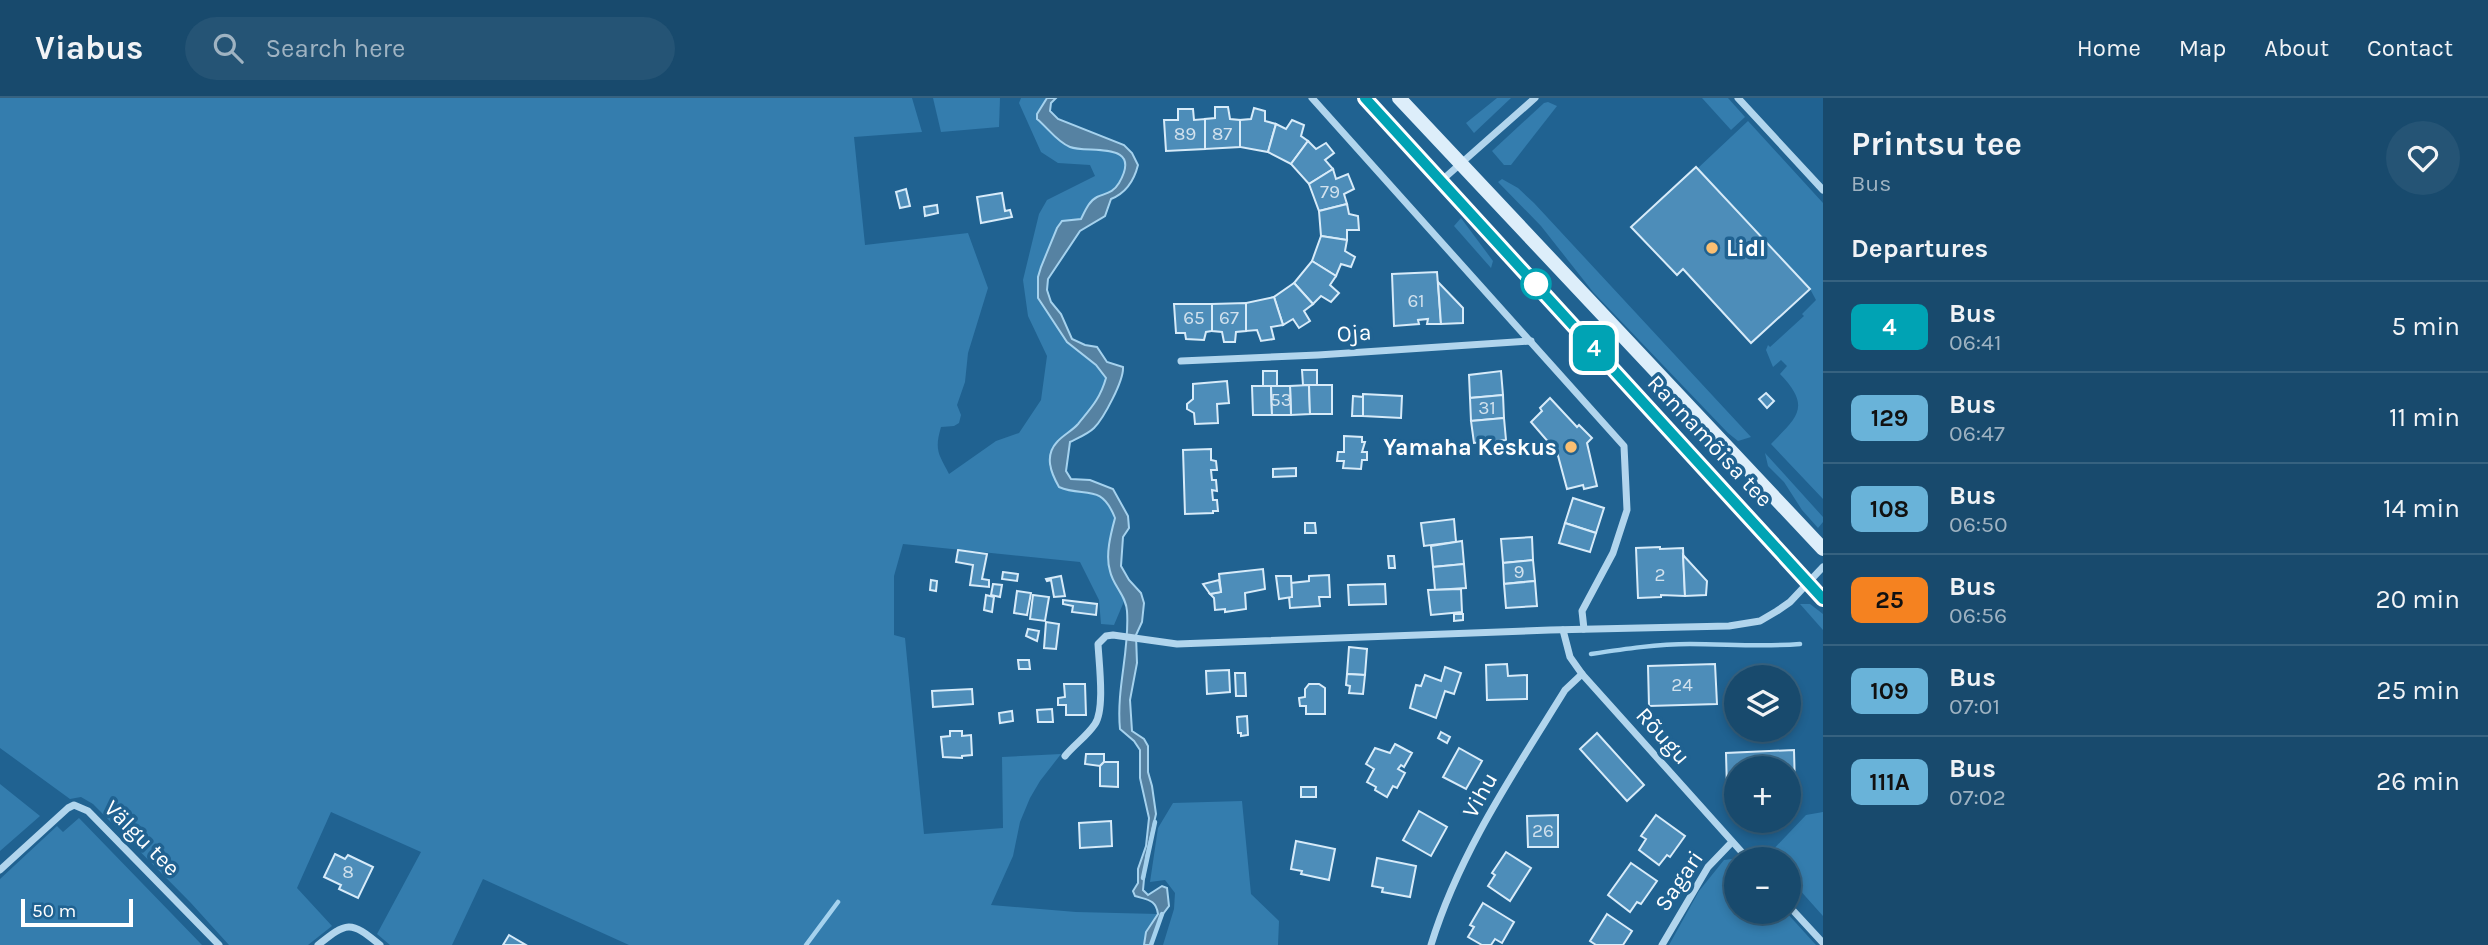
<!DOCTYPE html>
<meta charset="utf-8">
<style>
body{margin:0;font-family:Karla,sans-serif;background:#255475;color:#f1f3f6;height:100vh;display:flex;flex-direction:column;font-size:26px;white-space:nowrap}
*{box-sizing:border-box;margin:0}
p{font-size:23px;color:#9fb3c2}
.icon{flex:none;width:38px;height:38px;fill:none;stroke:currentColor;stroke-width:2;stroke-linecap:round;stroke-linejoin:round}
.map{position:relative;flex:1;overflow:hidden}
.panel{display:flex;flex-direction:column;background:#184a6d;width:665px}
.panel>*{flex:none}
.badge{padding:0 14px;border-radius:10px;font-size:24px;line-height:46px}
.controls{position:absolute;left:1724px;top:567px;display:grid;gap:14px}
.controls a{display:grid;place-items:center;width:77px;height:77px;border-radius:50%;background:#184a6d;box-shadow:0 4px 10px #0003,0 0 0 2px #366280;font-size:35px}
.scale{position:absolute;left:21px;bottom:18px;width:112px;box-sizing:border-box;padding-left:7px;border:4px solid #fff;border-top:0;font-size:19px;line-height:24px;white-space:nowrap;color:#fff;-webkit-text-stroke:5px #206291;paint-order:stroke}
.map>.badge{position:absolute;translate:-50% -50%;box-shadow:0 0 0 4px #fff}
h2{padding:0 28px;font-size:26px;line-height:63px}
.round{display:grid;place-items:center;flex:none;width:74px;height:74px;border-radius:37px;background:#255475}
.headline{display:flex;align-items:center;justify-content:space-between;height:119px;padding:0 28px}
h1{font-size:33px;font-weight:700;line-height:52px}
ul{padding:0;list-style:none}
li{display:flex;align-items:center;gap:21px;height:91px;padding:0 28px;border-top:2px solid #366280}
li div{flex:1}
li b{display:block;font-size:26px}
li em{font-style:normal}
li .badge{min-width:77px;font-weight:700;text-align:center}
header{display:flex;align-items:center;gap:42px;box-sizing:border-box;height:98px;padding:0 35px;background:#184a6d;border-bottom:2px solid #366280}
header strong{font-size:33px}
nav{display:flex;gap:38px;margin-inline-start:auto;font-size:24px}
.search{width:490px;height:63px;background:#255475;display:flex;align-items:center;gap:18px;box-sizing:border-box;padding:0 24px;border-radius:38px;color:#9fb3c2;font-size:26px}
main{display:flex;flex:1;min-height:0}
.map>svg:first-child{display:block}
</style>
<header>
<strong>Viabus</strong>
<div class="search"><svg class="icon" aria-label="search" viewBox="0 0 24 24"><circle cx="10" cy="10" r="6"/><path d="M15 15l6 6"/></svg>Search here</div>
<nav><a>Home</a><a>Map</a><a>About</a><a>Contact</a></nav>
</header>
<main>
<div class="map">
<svg width="1823" height="847" viewBox="0 0 1823 847">
<rect width="100%" height="100%" fill="#206291"/>
<g fill="#347dae">
<path d="M0 0H912L922 34 854 39 865 147 968 135 988 190 968 255 965 284 957 307 961 317 959 325 954 328 941 329C934 353 939 356 949 376L996 343 1019 335 1041 302 1047 258 1028 218 1023 182 1039 116 1047 102 1095 78 1090 67 1058 65 1041 54 1019 5 1021 0H1047L1037 15V21C1050 31 1060 47 1077 51 1089 53 1104 48 1116 54 1139 66 1115 96 1098 99L1081 121H1071L1041 169 1038 179V200L1067 244 1096 267 1106 280 1099 302 1072 331 1049 368 1059 389C1073 395 1084 390 1095 396 1103 401 1111 408 1113 416 1115 422 1113 426 1112 432 1110 455 1114 482 1125 501L1114 527 1101 526 1099 502 1080 464 903 446 894 478V537L905 540 924 736 1003 730 1002 659 1061 656 1040 683 1030 700 1020 724 1013 758 991 807 1076 814 1158 816 1146 834 1144 847H629L483 781 452 847H390L377 836 421 754 331 714 297 790 332 828 308 847H229L190 804 93 706 81 699 70 701 0 650Z"/>
<path d="M933 0H1000L999 29 941 34Z"/>
<path d="M1497 0H1511L1474 35 1466 25Z"/>
<path d="M1702 0H1728L1745 19 1731 32Z"/>
<path d="M1548 4 1557 8 1511 67H1504L1492 53 1544 5Z"/>
<path d="M1748 23 1823 105V401L1771 346C1797 319 1812 309 1780 276L1787 268 1781 262 1773 269 1766 252 1768 247 1770 249 1804 218 1802 216 1816 202 1810 191 1698 70Z"/>
<path d="M1502 81 1518 90 1534 105 1751 339 1738 343 1728 335 1593 194 1541 128 1498 84Z"/>
<path d="M1461 120 1493 163 1491 170 1454 128Z"/>
<path d="M1765 355 1823 419V424L1818 430 1802 412 1784 384 1768 368Z"/>
<path d="M1800 506H1810L1823 516V532Z"/>
<path d="M0 686 40 718 0 753Z"/>
<path d="M1242 703 1251 796 1279 823 1278 847H1163L1174 811 1175 795 1165 782 1150 784 1158 730 1173 705Z"/>
<path d="M1823 714V818L1789 780 1788 761H1772L1768 757 1806 717Z"/>
<path d="M79 720 202 847H0V781L57 728 63 734Z"/>
<path d="M1739 760 1736 761V814H1786L1816 847H1669L1699 793 1724 762Z"/>
</g>
<path fill="#5682a2" stroke="#a5d2ee" stroke-width="2" d="M1047 0H1056L1051 5 1050 13 1058 21 1124 47 1132 55 1138 67C1134 83 1126 95 1111 101L1105 118 1080 133 1048 181 1047 192 1051 204 1061 216 1072 241 1085 247 1097 249 1107 264 1123 269C1124 282 1104 320 1094 330 1088 336 1078 340 1070 344L1066 373 1071 381 1090 382 1113 391 1128 418 1129 430 1123 439 1121 468 1129 482 1141 495 1144 505 1142 524 1136 537 1137 565 1130 602 1132 633 1144 641 1148 648V674L1152 688 1156 716 1146 759 1143 792 1148 797 1162 788 1167 790 1169 808 1160 820 1151 847H1144L1146 834 1158 816C1156 801 1147 802 1135 798L1133 793 1138 785V771L1146 748 1149 720 1140 680V652L1134 643 1120 631C1116 591 1130 552 1127 513 1126 497 1113 488 1110 473 1105 457 1111 435 1115 420 1101 384 1084 400 1059 389 1051 375 1044 358 1057 344 1063 337 1072 333 1078 326 1091 310 1100 301 1106 280L1096 267 1067 244 1038 200V179L1041 169 1057 130 1062 123 1081 121C1085 113 1089 103 1097 99 1106 95 1113 95 1119 85 1144 42 1088 56 1070 49 1057 44 1048 30 1037 21V16Z"/>
<g fill="none" stroke-linecap="round" stroke-linejoin="round">
<g stroke="#a5d2ee" stroke-width="4.5">
<path d="M1591 556C1624 551 1657 546 1690 546 1727 546 1763 549 1800 546"/>
<path d="M1143 780 1155 724"/>
<path d="M806 847 838 804"/>
<path d="M1151 847 1162 816"/>
</g>
</g>
<g fill="#4d8db9" stroke="#d7ebf9" stroke-width="2">
<path d="M1215 9H1228L1230 21 1240 22V49L1205 51V21L1215 20Z"/>
<path d="M1254 10 1265 13V23L1276 26 1268 54 1240 49V22L1251 21Z"/>
<path d="M1178 11H1193L1194 22 1205 21V51L1166 53 1164 22H1178Z"/>
<path d="M1292 22 1304 27 1301 38 1308 43 1291 66 1268 54 1276 26 1286 31Z"/>
<path d="M1308 43 1316 51 1326 45 1334 55 1325 62 1333 71 1309 86 1291 66Z"/>
<path d="M1696 69 1810 191 1751 245 1683 171 1677 177 1631 129Z"/>
<path d="M1333 71 1336 81 1348 76 1354 91 1344 96 1347 106 1319 113 1309 86Z"/>
<path d="M906 91 910 108 900 110 896 94Z"/>
<path d="M1002 95 1005 113 1010 112 1012 119 981 125 977 99Z"/>
<path d="M1347 106 1349 116 1358 118 1359 132H1347V142L1321 138 1319 113Z"/>
<path d="M937 107 938 115 925 118 924 109Z"/>
<path d="M1321 138 1347 142 1345 153 1355 159 1351 169 1341 166 1336 178 1312 163Z"/>
<path d="M1312 163 1336 178 1330 187 1339 195 1331 204 1321 198 1313 206 1294 185Z"/>
<path d="M1437 174 1441 226H1427L1428 221 1418 222 1419 226 1394 228 1392 176Z"/>
<path d="M1438 184 1463 210V225L1441 226Z"/>
<path d="M1294 185 1313 206 1304 213 1310 223 1299 230 1293 221 1283 227 1274 199Z"/>
<path d="M1274 199 1283 227 1271 229 1274 241 1261 243 1257 232 1246 233V205Z"/>
<path d="M1246 205V233L1236 234 1235 244H1224L1222 234 1212 233V206Z"/>
<path d="M1174 206H1212V233L1206 234 1204 242 1186 241 1185 235H1176Z"/>
<path d="M1302 272H1317V287H1303Z"/>
<rect x="1263" y="273" width="14" height="15"/>
<path d="M1501 273 1503 297 1470 300 1469 277Z"/>
<path d="M1227 283 1229 305 1217 306 1218 325 1195 326 1194 315 1187 311V306L1193 301V286Z"/>
<path d="M1309 287 1310 316 1291 317 1290 288Z"/>
<path d="M1309 287H1332V316H1310Z"/>
<path d="M1252 288H1271L1272 317H1253Z"/>
<path d="M1271 288H1290L1291 317H1272Z"/>
<path d="M1766 295 1774 303 1767 310 1759 301Z"/>
<path d="M1363 296 1402 298 1401 320 1363 318Z"/>
<path d="M1503 297 1504 320 1471 323 1470 300Z"/>
<path d="M1353 298 1363 299V318H1352Z"/>
<path d="M1550 300 1577 329 1579 327 1592 340 1587 345 1597 388 1584 391 1583 387 1567 391 1557 354 1531 324 1542 313 1540 310Z"/>
<path d="M1504 320 1506 342 1474 345 1471 323Z"/>
<path d="M1344 338 1362 339V344H1365L1362 354H1367V362H1362L1361 371 1343 370 1344 363H1337L1338 354H1344Z"/>
<path d="M1211 351V362L1216 363 1217 372H1211L1212 382H1216L1217 393 1212 392 1213 402H1217L1218 413H1213V415L1185 416 1183 352Z"/>
<path d="M1296 370V378L1273 379V371Z"/>
<path d="M1573 400 1604 410 1596 435 1565 425Z"/>
<path d="M1454 421 1456 444 1424 448 1421 425Z"/>
<path d="M1305 425H1315L1316 435H1305Z"/>
<path d="M1565 425 1596 435 1590 454 1559 445Z"/>
<path d="M1532 439 1533 462 1503 465 1501 441Z"/>
<path d="M1462 443 1464 466 1433 469 1431 448Z"/>
<path d="M1660 449V451L1683 450 1685 498 1661 497V499L1638 500 1636 450Z"/>
<path d="M958 452 987 456 982 481 989 482V489L970 487 973 467 956 464Z"/>
<path d="M1683 457 1707 483 1706 497 1685 498Z"/>
<path d="M1388 458H1394L1395 470H1389Z"/>
<path d="M1533 462 1535 483 1504 486 1503 465Z"/>
<path d="M1464 466 1466 490 1435 492 1433 469Z"/>
<path d="M1263 471 1265 491 1245 495 1246 511 1225 514V511L1215 512 1214 500 1210 496 1221 494 1219 476Z"/>
<path d="M1003 474 1018 476 1017 483 1002 481Z"/>
<path d="M1329 477 1330 499H1319L1320 508 1290 510 1289 499H1292L1291 485 1309 483V478Z"/>
<path d="M1061 478 1065 498 1054 499 1051 482 1047 483 1046 481Z"/>
<path d="M1276 478H1291L1292 499 1279 501Z"/>
<path d="M931 482 937 483 936 493 930 492Z"/>
<path d="M1219 482 1221 494 1210 496 1203 486Z"/>
<path d="M1535 483 1537 508 1506 510 1504 486Z"/>
<path d="M993 486 1002 487 1000 499 991 497Z"/>
<path d="M1385 486 1386 506 1349 507 1348 487Z"/>
<path d="M1461 491 1462 514 1431 517 1428 492Z"/>
<path d="M1017 493 1031 495 1027 517 1014 515Z"/>
<path d="M986 497 994 499 992 514 984 512Z"/>
<path d="M1033 497 1049 499 1045 523 1030 521Z"/>
<path d="M1063 502 1097 506 1096 517 1072 514 1073 508 1063 506Z"/>
<path d="M1454 516H1463V522L1454 523Z"/>
<path d="M1046 524 1059 526 1056 551 1044 550Z"/>
<path d="M1028 531 1039 533 1037 543 1026 538Z"/>
<path d="M1349 549 1367 551 1365 577 1347 576Z"/>
<path d="M1018 562H1029L1030 571H1019Z"/>
<path d="M1507 566 1508 578 1527 577V601L1487 602 1486 567Z"/>
<path d="M1715 566 1717 606 1649 608 1648 568Z"/>
<path d="M1445 569 1461 575 1454 596 1445 593 1436 620 1410 610 1416 587 1421 588 1425 577 1441 583Z"/>
<path d="M1229 572 1230 594 1207 596 1206 573Z"/>
<path d="M1235 575H1245L1246 598H1236Z"/>
<path d="M1347 576 1365 577 1363 596 1349 595 1350 588 1346 587Z"/>
<path d="M1064 586H1085L1086 617H1066V607H1058V600L1065 599Z"/>
<path d="M1309 586H1319L1325 590V616H1306V608H1300L1299 600 1305 599V591Z"/>
<path d="M972 591 973 606 933 609 932 593Z"/>
<path d="M1052 611 1053 624H1038L1037 612Z"/>
<path d="M1012 613 1013 623 1000 625 999 615Z"/>
<path d="M1247 618 1248 637 1241 638V635H1238L1237 619Z"/>
<path d="M950 633H962V638L971 637 972 657 962 658V660L943 659 941 639 950 638Z"/>
<path d="M1441 634 1450 639 1447 645 1438 640Z"/>
<path d="M1597 635 1644 687 1627 703 1580 651Z"/>
<path d="M1395 646 1412 655 1404 669 1401 667 1398 671 1405 675 1397 690 1393 688 1387 699 1375 692 1376 689 1367 684 1374 671 1366 666 1375 650 1390 655Z"/>
<path d="M1459 650 1482 663 1466 691 1443 679Z"/>
<path d="M1794 652 1795 690H1788V670H1736V692H1727L1726 655Z"/>
<path d="M1086 656H1104V664L1100 668 1085 666Z"/>
<path d="M1104 664H1118V689L1100 688V668Z"/>
<rect x="1301" y="689" width="15" height="10"/>
<path d="M1419 713 1447 729 1431 758 1403 742Z"/>
<path d="M1558 717V749H1528L1527 718Z"/>
<path d="M1656 717 1685 738 1670 759 1667 757 1659 767 1639 752 1646 741 1641 738Z"/>
<path d="M1111 723 1112 748 1080 750 1079 725Z"/>
<path d="M1296 743 1335 751 1329 782 1301 776 1302 773 1291 771Z"/>
<path d="M1506 754 1531 770 1510 803 1488 788 1495 777 1492 775Z"/>
<path d="M335 756 345 761 348 757 373 769 358 800 339 791 341 787 324 779Z"/>
<path d="M1377 760 1416 768 1410 799 1382 794 1383 790 1372 788Z"/>
<path d="M1631 765 1657 783 1641 806 1637 804 1630 814 1608 797Z"/>
<path d="M1483 805 1514 824 1502 845 1495 841 1491 847H1482L1468 839 1474 829 1470 827Z"/>
<path d="M1607 816 1632 833 1623 847H1596L1590 843Z"/>
<path d="M509 837 526 847H503Z"/>
</g>
<g fill="none" stroke-linecap="round" stroke-linejoin="round">
<g stroke="#b1d5ed" stroke-width="7">
<path d="M1312 0 1624 348 1627 412 1613 455 1582 513 1584 531"/>
<path d="M1738 0 1823 92"/>
<path d="M1441 83 1535 0"/>
<path d="M1181 263 1318 257 1531 243"/>
<path d="M1563 532 1570 559 1582 576 1748 761"/>
<path d="M1065 658C1074 647 1087 638 1095 626 1105 611 1099 566 1098 546L1106 538 1113 537 1177 546 1550 532 1729 528 1760 523 1777 513 1790 504 1823 469"/>
<path d="M0 772 68 710 74 707 88 713 219 847"/>
<path d="M1788 807 1823 845"/>
<path d="M318 847C347 824 350 822 380 847"/>
<path d="M1431 847C1459 755 1515 673 1565 592L1582 576"/>
<path d="M1662 847 1708 769 1732 744"/>
</g>
<g stroke="#ddeefa" stroke-width="14">
<path d="M1365 0 1823 501"/>
<path d="M1399 0 1823 451"/>
</g>
</g>
<g fill="none" stroke-linecap="round" stroke-linejoin="round">
<defs>
<path id="line" d="M1365 0 1823 501"/>
</defs>
<use href="#line" stroke="#fff" stroke-width="16"/>
<use href="#line" stroke="#00a3b4" stroke-width="10"/>
</g>
<g fill="#fabf72" stroke="#206291" stroke-width="2.5">
<circle cx="1712" cy="150" r="7"/>
<circle cx="1571" cy="349" r="7"/>
</g>
<circle fill="#fff" stroke="#00a3b4" stroke-width="3.5" cx="1536" cy="186" r="14"/>
<g text-anchor="middle" dominant-baseline="central" stroke-width="7" stroke-linejoin="round" paint-order="stroke">
<g font-size="19" fill="#d2e2ee">
<text x="1185" y="36">89</text>
<text x="1222" y="36">87</text>
<text x="1330" y="94">79</text>
<text x="1416" y="203">61</text>
<text x="1194" y="220">65</text>
<text x="1229" y="220">67</text>
<text x="1281" y="302">53</text>
<text x="1487" y="310">31</text>
<text x="1519" y="474">9</text>
<text x="1660" y="477">2</text>
<text x="1682" y="587">24</text>
<text x="1543" y="733">26</text>
<text x="348" y="774">8</text>
</g>
<g font-size="23" font-weight="bold" fill="#fff" stroke="#206291" text-anchor="start">
<text x="1726" y="150">Lidl</text>
<text x="1557" y="349" text-anchor="end">Yamaha Keskus</text>
</g>
<g font-size="23" fill="#fff" stroke="#206291">
<text transform="translate(1354 235) rotate(-4)">Oja</text>
<text transform="translate(1710 343) rotate(47)">Rannamõisa tee</text>
<text transform="translate(1663 638) rotate(48)">Rõugu</text>
<text transform="translate(1480 697) rotate(-61)">Vihu</text>
<text transform="translate(142 740) rotate(45)">Välgu tee</text>
<text transform="translate(1679 783) rotate(-56)">Sagari</text>
</g>
</g>
</svg>
<div class="controls">
<a><svg class="icon" aria-label="layers" viewBox="0 0 24 24"><path d="M12 4l9 5-9 5-9-5zM3 14l9 5 9-5"/></svg></a>
<a>+</a>
<a>−</a>
</div>
<div class="scale">50 m</div>
<b class="badge" style="left:1594px;top:250px;background:#00a3b4;color:#fff">4</b>
</div>
<section class="panel">
<div class="headline"><div><h1>Printsu tee</h1><p>Bus</p></div><a class="round"><svg class="icon" aria-label="heart" viewBox="0 0 24 24"><path d="M12 20l-8-8c-3-5 5-10 8-4 3-6 11-1 8 4z"/></svg></a></div>
<h2>Departures</h2>
<ul>
<li><span class="badge" style="background:#00a3b4;color:#fff">4</span><div><b>Bus</b><p>06:41</p></div><em>5 min</em></li>
<li><span class="badge" style="background:#69b3d9;color:#111">129</span><div><b>Bus</b><p>06:47</p></div><em>11 min</em></li>
<li><span class="badge" style="background:#69b3d9;color:#111">108</span><div><b>Bus</b><p>06:50</p></div><em>14 min</em></li>
<li><span class="badge" style="background:#f58220;color:#111">25</span><div><b>Bus</b><p>06:56</p></div><em>20 min</em></li>
<li><span class="badge" style="background:#69b3d9;color:#111">109</span><div><b>Bus</b><p>07:01</p></div><em>25 min</em></li>
<li><span class="badge" style="background:#69b3d9;color:#111">111A</span><div><b>Bus</b><p>07:02</p></div><em>26 min</em></li>
</ul>
</section>
</main>
